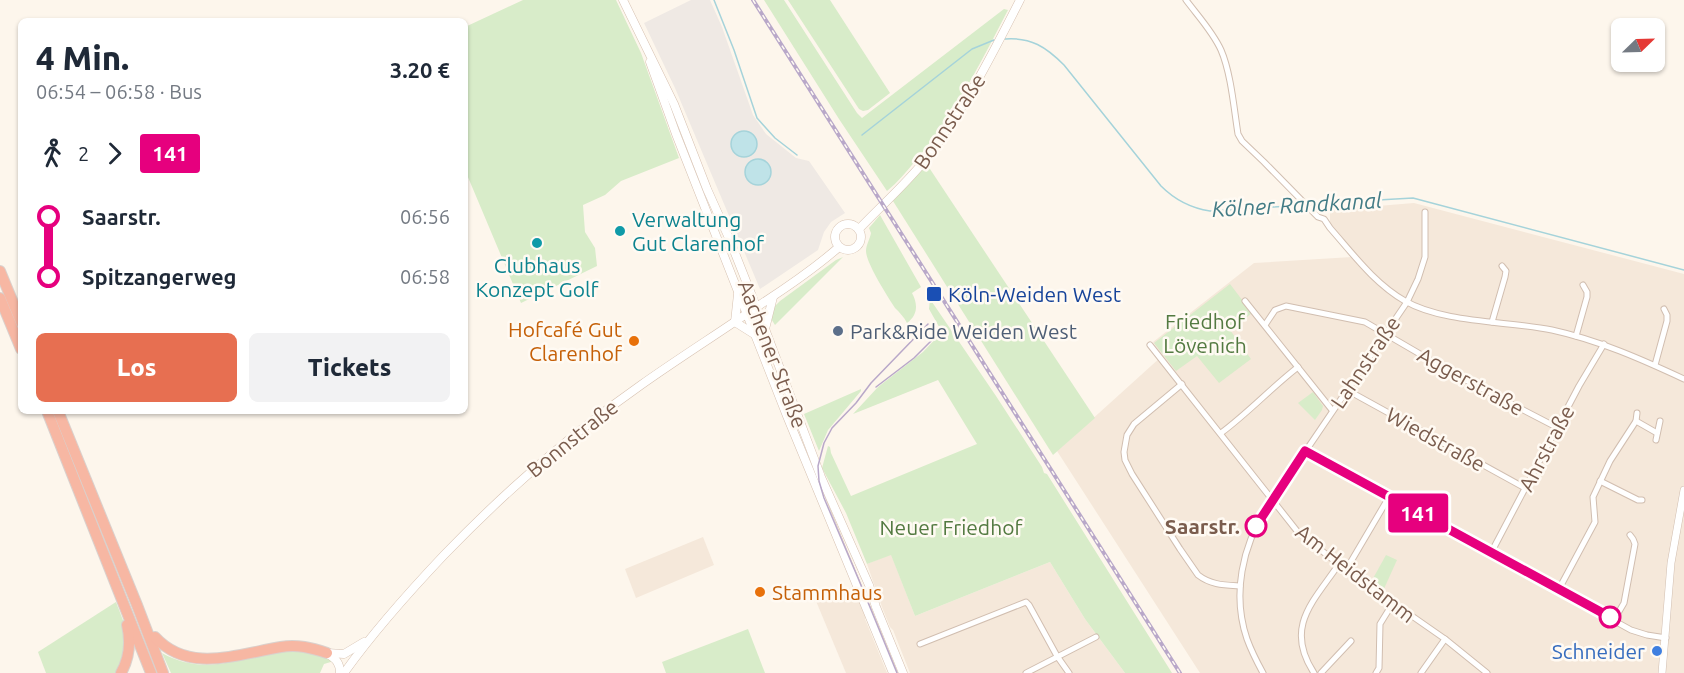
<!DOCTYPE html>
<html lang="de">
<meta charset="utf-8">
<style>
body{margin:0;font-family:Ubuntu,sans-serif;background:#f2f2f3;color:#1f2937;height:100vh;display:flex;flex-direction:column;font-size:22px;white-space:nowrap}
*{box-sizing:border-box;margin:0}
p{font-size:20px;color:#747a83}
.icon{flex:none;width:33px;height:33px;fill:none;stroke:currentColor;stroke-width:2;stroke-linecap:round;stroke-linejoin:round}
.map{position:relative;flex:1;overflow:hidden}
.details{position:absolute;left:18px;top:18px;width:450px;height:396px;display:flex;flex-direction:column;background:#fff;border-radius:9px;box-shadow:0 2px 4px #0004}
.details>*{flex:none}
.badge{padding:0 12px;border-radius:4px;font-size:21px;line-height:39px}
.needle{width:39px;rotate:67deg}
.tools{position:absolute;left:1611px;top:18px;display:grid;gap:12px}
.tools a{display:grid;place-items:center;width:54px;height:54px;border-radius:9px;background:#fff;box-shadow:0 2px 4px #0004;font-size:30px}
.map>.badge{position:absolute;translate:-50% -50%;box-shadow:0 0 0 3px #fff}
.legs{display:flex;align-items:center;gap:9px;height:66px;padding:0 18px;font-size:20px}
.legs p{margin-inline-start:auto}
.head{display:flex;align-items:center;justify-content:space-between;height:102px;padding:0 18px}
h1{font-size:33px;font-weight:800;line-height:45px}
.action{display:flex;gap:12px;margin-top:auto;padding:12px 18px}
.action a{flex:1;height:69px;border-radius:9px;background:#e76f51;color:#fff;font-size:24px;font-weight:800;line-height:69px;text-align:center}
.action a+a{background:#f2f2f3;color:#1f2937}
ul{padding:0 18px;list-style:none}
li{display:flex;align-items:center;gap:21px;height:60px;font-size:22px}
li i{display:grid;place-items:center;width:9px;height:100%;margin:0 8px;background:currentColor}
li i::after{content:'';width:15px;height:15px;margin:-8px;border:4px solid;border-radius:50%;background:#fff}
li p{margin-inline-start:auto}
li:first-child i{background:linear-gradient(#0000 50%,currentColor 0)}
li:last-child i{background:linear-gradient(currentColor 50%,#0000 0)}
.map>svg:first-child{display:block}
</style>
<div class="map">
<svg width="1684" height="673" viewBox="0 0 1684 673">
<rect width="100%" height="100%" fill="#fdf6ec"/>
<g fill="#f5e8da">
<path d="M1414 203 1684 274V673H1200L1057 451 1162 356 1153 342 1254 263 1352 257 1330 226V210Z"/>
<path d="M703 537 714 565 636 598 625 569Z"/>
<path d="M891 554 915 616 1050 562 1085 619 1125 673H910L893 630 890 627 882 607 867 564Z"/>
<path d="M853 587 866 617 865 619 887 673H846L816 601Z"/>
</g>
<path fill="#efe9e4" d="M691 0H710L722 27 753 115 766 134 796 158 809 161 845 213 831 222 824 232 818 250 760 289 675 88 644 23Z"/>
<g fill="#d8ecc9">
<path d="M523 0H616L641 53 679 158 621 181 605 195 583 205 585 232 595 248 597 266 521 303 465 170V27Z"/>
<path d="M764 0H784L857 113 862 118 1004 9 1008 10C981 62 954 116 916 160 907 171 898 182 887 191L839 119Z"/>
<path d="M788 0H830L890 93 868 110 863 111 859 109Z"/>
<path d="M926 163 1095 418 1053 455 893 201Z"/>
<path d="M880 215 921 287 912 293C918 304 918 315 907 323 904 317 900 313 895 308 888 297 866 263 866 251 866 245 870 239 871 233L869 228Z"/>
<path d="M843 257 775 325 770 317 773 308 780 301 836 260Z"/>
<path d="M1230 284 1252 313 1230 330 1251 359 1219 383 1197 356 1176 371 1154 343Z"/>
<path d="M930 299 996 396 1042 467 1044 473 1047 474 1172 673H1125L1085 619 1050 562 915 616 891 555 867 564 846 513 822 468 828 446 830 447 831 453 851 496 977 444 938 380 853 414 878 387 923 352 942 332 929 309Z"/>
<path d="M861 389V391L828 430 819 451 804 414Z"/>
<path d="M1313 392 1323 406 1322 410 1315 420 1298 403Z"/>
<path d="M1386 555 1397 560 1383 591 1371 582Z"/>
<path d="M116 602 124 623 127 642 118 673H46L38 652Z"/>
<path d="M748 629 765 673H666L662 662Z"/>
<path d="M300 648 334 661 324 664 320 673H171L162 653C197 673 229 663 267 653 278 650 289 650 300 648Z"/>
</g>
<g fill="#bfe3e8" stroke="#a5d3da" stroke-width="1.5">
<circle cx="744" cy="144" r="13"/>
<circle cx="758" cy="172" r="13"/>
</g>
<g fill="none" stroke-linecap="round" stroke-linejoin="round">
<g stroke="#a5d3da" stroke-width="1.5">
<path d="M714 0 734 50 757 118 775 138 797 155"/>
<path d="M1005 39C1031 37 1046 47 1064 65L1161 186C1175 200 1190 208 1210 211L1304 205"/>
<path d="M862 135 972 49 994 40"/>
<path d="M1308 204 1413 198 1684 270"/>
</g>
<defs>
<g id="minor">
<path d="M1186 0C1198 16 1213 32 1221 50 1231 73 1234 109 1238 134L1242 141 1264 162 1318 217 1324 219 1330 228C1353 254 1374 283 1405 301 1443 323 1508 321 1552 330 1598 340 1641 359 1684 379"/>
<path d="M1245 301 1332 410"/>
<path d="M1492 322 1505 277 1506 271 1502 266"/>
<path d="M1265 325 1275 310 1286 306 1365 322 1456 375 1558 428"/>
<path d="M1576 336 1587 297V292L1583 285"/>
<path d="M1150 345 1297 531 1346 570 1445 639 1487 673"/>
<path d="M1655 365 1667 321V315L1664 309"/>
<path d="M1182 384 1134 424 1127 435 1124 452 1125 460 1132 474 1180 549 1198 575C1211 585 1224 585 1240 586"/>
<path d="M1347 390 1525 488"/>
<path d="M1636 421 1657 433"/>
<path d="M1221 433C1248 413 1271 388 1298 367"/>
<path d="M1656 440 1660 421"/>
<path d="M1305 451 1631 630 1647 635 1666 638"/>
<path d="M1600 481 1638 500H1642"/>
<path d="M1491 553 1579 386 1604 344"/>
<path d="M1346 570 1389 497"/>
<path d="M1559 589 1595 522 1593 497 1610 461 1636 421 1637 413"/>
<path d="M1614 620 1624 603 1635 544 1633 539 1630 535"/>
<path d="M920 644 1026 602 1029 605 1057 656 1069 673"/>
<path d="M1026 673 1096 637"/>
<path d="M1263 673C1257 662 1251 650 1247 639 1232 595 1242 546 1267 508L1407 302 1418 279 1425 257V212"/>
<path d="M1314 673C1284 627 1313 602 1339 564"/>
<path d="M1321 673 1351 641"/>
<path d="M1376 673 1379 668 1380 624 1393 603"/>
<path d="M1421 673 1445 639"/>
</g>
<path id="tertiary" d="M1662 673 1671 563 1684 490"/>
<g id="secondary">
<path d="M623 0 674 104 707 189 729 238 765 329 821 477 869 585 876 607 903 673"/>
<path d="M650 62 676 134 787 416 893 673"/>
<circle cx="848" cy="237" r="13"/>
<path d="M859 229C882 205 905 185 926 159 964 110 992 55 1020 0"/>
<path d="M735 322 738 294"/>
<path d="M735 322 754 334"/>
<path d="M765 329 773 297"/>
<path d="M327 653 344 654 364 642"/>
<path d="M328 654C336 659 340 663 340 673"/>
<path d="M344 673C374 631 409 592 444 555 505 492 569 435 641 385 679 358 719 333 758 306 786 288 814 269 839 247"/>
</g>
<g id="motorway">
<path d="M0 271 21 322"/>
<path d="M0 298 21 349"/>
<path d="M47 411 151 673"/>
<path d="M58 411 137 605 163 673"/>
<path d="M155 637C188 673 234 655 281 647 297 644 312 648 327 653"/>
<path d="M121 673C130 657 131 642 127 625"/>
</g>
</defs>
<use href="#minor" stroke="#d1beb0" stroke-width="7"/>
<use href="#tertiary" stroke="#d1beb0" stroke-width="8"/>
<use href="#secondary" stroke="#d6c0b0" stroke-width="9"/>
<use href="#motorway" stroke="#dad1cd" stroke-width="12"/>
<use href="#minor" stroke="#fff" stroke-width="5"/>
<use href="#tertiary" stroke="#fff" stroke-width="7"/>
<use href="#secondary" stroke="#fff" stroke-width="8"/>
<use href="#motorway" stroke="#f7b7a3" stroke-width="10"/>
<g stroke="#b9a8c9" stroke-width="1.5">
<path d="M876 387 914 358 938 334"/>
<path d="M897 673 858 578 824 498 819 481 818 466 824 443 832 428 856 403 871 383 928 324"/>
</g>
<defs>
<path id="rail" d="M753 0 1180 673"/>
</defs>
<use href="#rail" stroke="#b9a8c9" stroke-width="4"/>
<use href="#rail" stroke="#fffaf3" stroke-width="1.5" stroke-dasharray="4.5" stroke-linecap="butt"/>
</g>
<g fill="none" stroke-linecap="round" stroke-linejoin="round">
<defs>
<path id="line-1" d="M1256 526 1305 451 1610 617"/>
</defs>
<use href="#line-1" stroke="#fff" stroke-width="14"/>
<use href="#line-1" stroke="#e6007e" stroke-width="9"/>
</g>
<g fill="#0f9aa8" stroke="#fffaf3" stroke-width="2">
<circle cx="620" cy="231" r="6"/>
<circle cx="537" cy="243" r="6"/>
</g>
<rect fill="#1a4fb4" stroke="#fffaf3" stroke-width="2" x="926" y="286" width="16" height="16" rx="3"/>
<circle fill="#5c6f8a" stroke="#fffaf3" stroke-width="2" cx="838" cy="331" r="6"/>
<g fill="#e8710a" stroke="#fffaf3" stroke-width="2">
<circle cx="634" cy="341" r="6"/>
<circle cx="760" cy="592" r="6"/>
</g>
<g fill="#fff" stroke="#e6007e" stroke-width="3">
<circle cx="1256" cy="526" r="10"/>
<circle cx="1610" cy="617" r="10"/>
</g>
<circle fill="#3f7fe0" stroke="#fffaf3" stroke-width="2" cx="1657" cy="651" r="6"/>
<g text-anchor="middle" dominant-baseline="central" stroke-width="5" stroke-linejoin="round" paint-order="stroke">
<g font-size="21" fill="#7a5c4d" stroke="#fffaf3">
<text transform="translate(949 121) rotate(-56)">Bonnstraße</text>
<text transform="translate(773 354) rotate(69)">Aachener Straße</text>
<text transform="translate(1365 362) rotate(-56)">Lahnstraße</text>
<text transform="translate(1471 381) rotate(29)">Aggerstraße</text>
<text transform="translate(572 438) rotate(-39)">Bonnstraße</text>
<text transform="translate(1436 439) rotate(29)">Wiedstraße</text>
<text transform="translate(1546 448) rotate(-62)">Ahrstraße</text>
<text transform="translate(1356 573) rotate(38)">Am Heidstamm</text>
</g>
<g font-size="21" fill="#0d838f" stroke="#fffaf3" text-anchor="start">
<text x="632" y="219">Verwaltung<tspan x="632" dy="24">Gut Clarenhof</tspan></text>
<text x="537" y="265" text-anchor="middle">Clubhaus<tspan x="537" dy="24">Konzept Golf</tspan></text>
</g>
<g font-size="21" fill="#164399" stroke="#fffaf3" text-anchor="start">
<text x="948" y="294">Köln-Weiden West</text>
</g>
<g font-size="21" fill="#537a41" stroke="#fffaf3">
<text x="1205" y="321">Friedhof<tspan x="1205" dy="24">Lövenich</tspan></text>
<text x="951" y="527">Neuer Friedhof</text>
</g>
<g font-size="21" fill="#c56008" stroke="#fffaf3" text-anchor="end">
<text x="622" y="329">Hofcafé Gut<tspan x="622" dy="24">Clarenhof</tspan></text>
<text x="772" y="592" text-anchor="start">Stammhaus</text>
</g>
<g font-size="21" fill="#4e5e75" stroke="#fffaf3" text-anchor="start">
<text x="850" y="331">Park&amp;Ride Weiden West</text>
</g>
<g font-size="21" font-weight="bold" fill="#7a5c4d" stroke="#fffaf3" text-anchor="end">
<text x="1240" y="526">Saarstr.</text>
</g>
<g font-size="21" fill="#366cbe" stroke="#fffaf3" text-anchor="end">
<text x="1645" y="651">Schneider</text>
</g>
<g font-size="22" font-style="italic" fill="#437c86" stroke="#fffaf3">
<text transform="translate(1297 204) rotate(-3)">Kölner Randkanal</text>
</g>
</g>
</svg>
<div class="tools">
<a><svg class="needle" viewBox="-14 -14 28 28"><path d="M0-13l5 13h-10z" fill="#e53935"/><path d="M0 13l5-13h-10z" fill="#747a83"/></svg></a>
</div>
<b class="badge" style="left:1418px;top:513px;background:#e6007e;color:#fff">141</b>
<section class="details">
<div class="head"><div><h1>4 Min.</h1><p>06:54 – 06:58 · Bus</p></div><b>3.20 €</b></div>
<div class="legs"><svg class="icon" aria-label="walk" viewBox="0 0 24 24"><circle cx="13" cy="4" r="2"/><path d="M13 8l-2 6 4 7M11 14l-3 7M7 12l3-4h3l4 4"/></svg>2<svg class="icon" aria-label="forward" viewBox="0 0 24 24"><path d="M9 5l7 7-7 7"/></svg><b class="badge" style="background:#e6007e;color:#fff">141</b></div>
<ul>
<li><i style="color:#e6007e"></i><b>Saarstr.</b><p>06:56</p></li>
<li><i style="color:#e6007e"></i><b>Spitzangerweg</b><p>06:58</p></li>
</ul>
<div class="action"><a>Los</a><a>Tickets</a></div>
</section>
</div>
